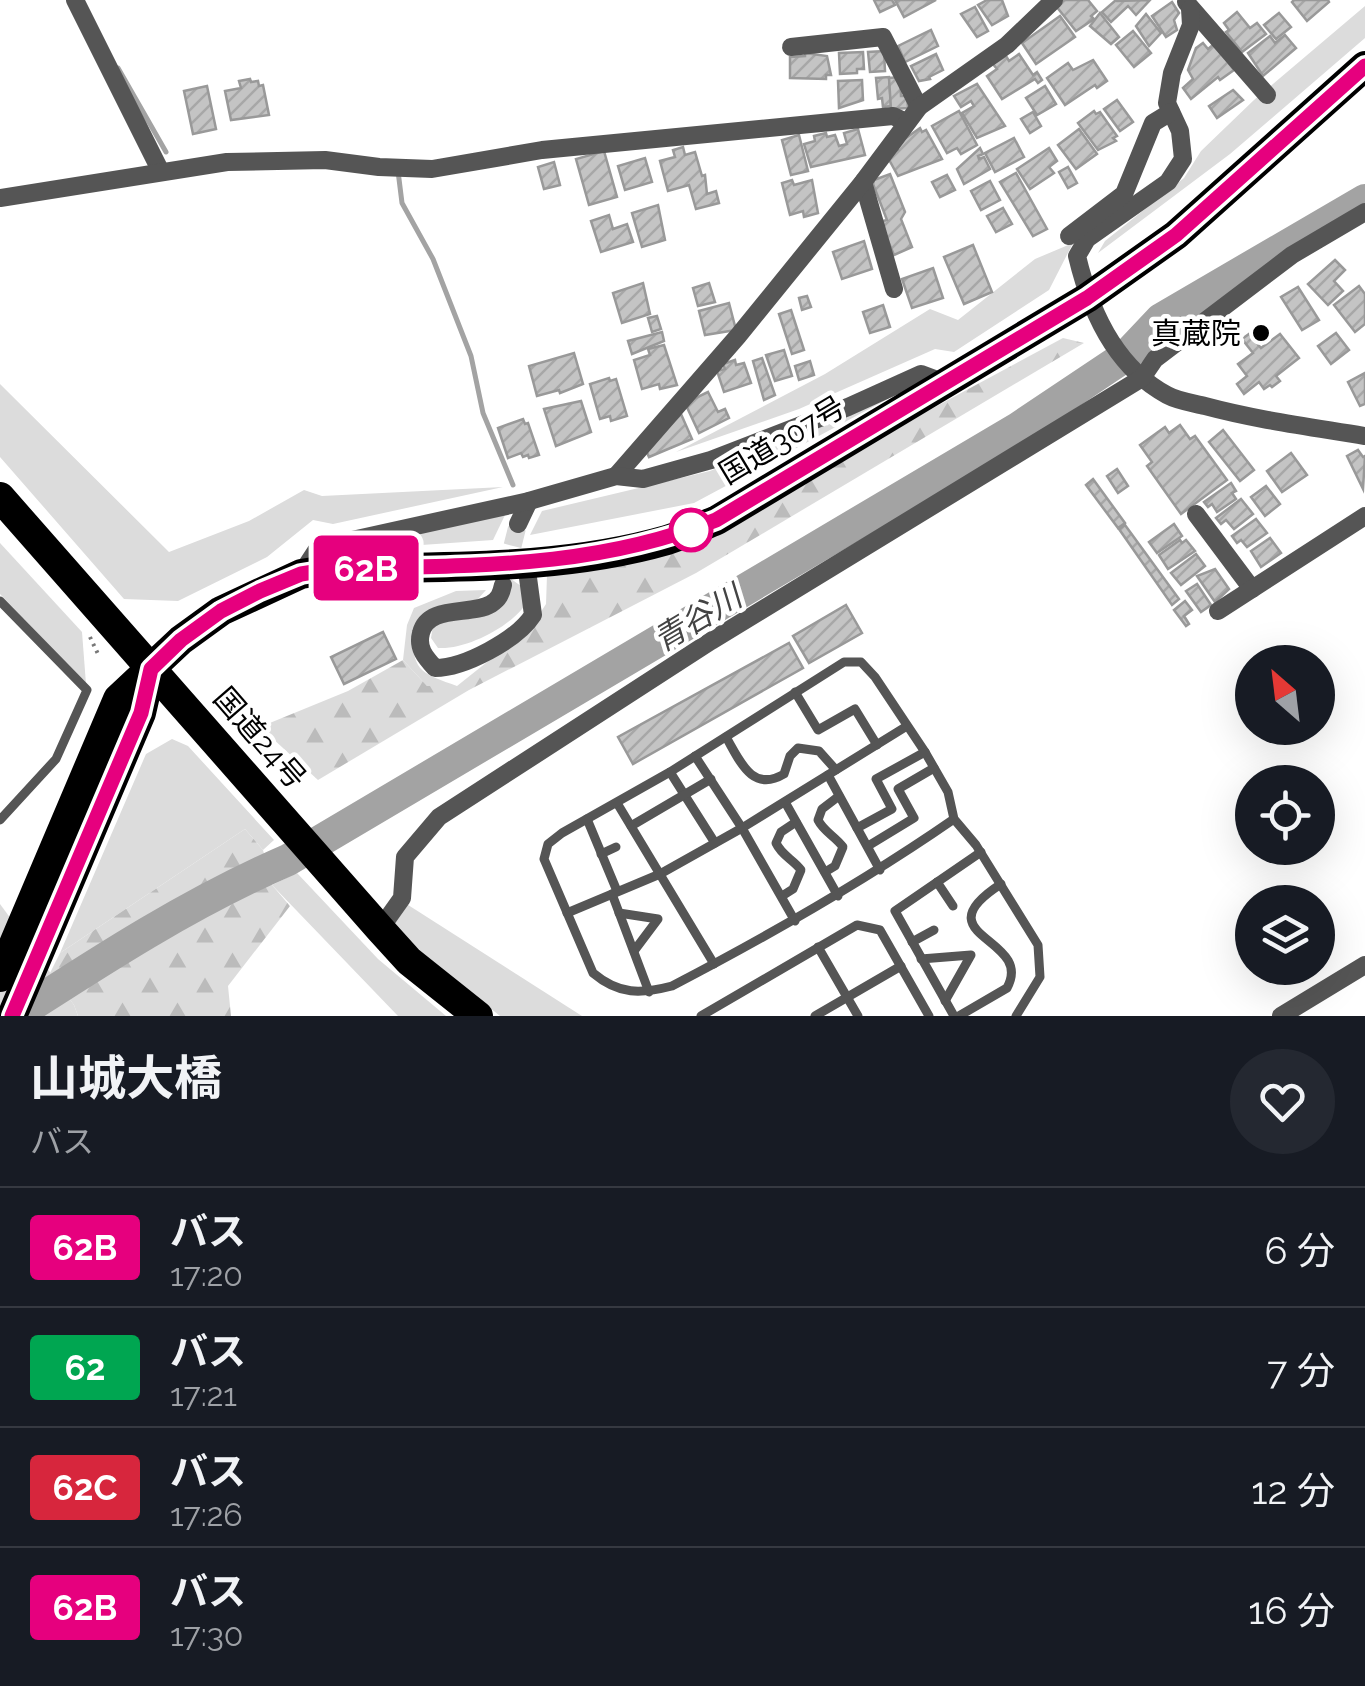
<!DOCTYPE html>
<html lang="ja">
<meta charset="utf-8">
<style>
body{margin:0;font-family:Raleway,"Noto Sans JP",sans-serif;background:#242831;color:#f1f3f6;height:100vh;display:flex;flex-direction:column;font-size:38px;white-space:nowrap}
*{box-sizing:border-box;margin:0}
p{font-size:32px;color:#9ea1a6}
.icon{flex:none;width:55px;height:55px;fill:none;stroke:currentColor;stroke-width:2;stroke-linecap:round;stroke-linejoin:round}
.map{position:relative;height:1016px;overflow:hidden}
.drawer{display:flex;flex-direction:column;background:#171b24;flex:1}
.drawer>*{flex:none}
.badge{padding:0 20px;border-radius:8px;font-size:35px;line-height:65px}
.needle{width:65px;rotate:332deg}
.fabs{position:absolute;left:1235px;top:645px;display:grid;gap:20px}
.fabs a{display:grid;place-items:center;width:100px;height:100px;border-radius:50%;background:#171b24;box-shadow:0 10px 40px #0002;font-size:50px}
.map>.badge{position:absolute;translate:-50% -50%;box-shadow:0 0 0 5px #fff}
.round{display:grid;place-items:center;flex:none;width:105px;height:105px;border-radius:52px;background:#242831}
.head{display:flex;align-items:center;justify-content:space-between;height:170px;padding:0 30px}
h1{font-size:48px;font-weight:700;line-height:75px}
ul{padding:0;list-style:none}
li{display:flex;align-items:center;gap:30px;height:120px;padding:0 30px;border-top:2px solid #363941}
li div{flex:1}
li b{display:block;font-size:38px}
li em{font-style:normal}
li .badge{min-width:110px;font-weight:700;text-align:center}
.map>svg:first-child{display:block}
</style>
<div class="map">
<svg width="1365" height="1016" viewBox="0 0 1365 1016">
<defs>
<pattern id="forest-firs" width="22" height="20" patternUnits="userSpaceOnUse" patternTransform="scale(2.5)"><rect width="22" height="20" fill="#dcdcdc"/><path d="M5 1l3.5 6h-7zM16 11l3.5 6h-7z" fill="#bbb"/></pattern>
<pattern id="building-hatch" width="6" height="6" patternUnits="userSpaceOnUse" patternTransform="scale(2.5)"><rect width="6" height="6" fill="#c4c4c4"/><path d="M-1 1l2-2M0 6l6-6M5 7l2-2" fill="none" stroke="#a7a7a7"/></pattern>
</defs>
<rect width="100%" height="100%" fill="#fff"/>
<g fill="#dcdcdc">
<path d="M1365 6V38L1230 154 1098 253 1105 241 1184 178 1201 151 1254 100Z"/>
<path d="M1073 243 1049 290 954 352 935 349 799 409 676 452 825 374 930 309 958 320 1035 259Z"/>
<path d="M0 384 169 552 249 521 304 490 322 496 503 487 333 524 313 520 267 557 178 601 124 599 0 457Z"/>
<path d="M897 394 694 503 530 535 542 511 710 471Z"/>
<path d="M505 515 493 540 336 551Z"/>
<path d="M0 543 82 632 86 684 0 594Z"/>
<path d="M511 579 521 586 527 602C513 626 466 650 438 648L431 638 433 625 496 605Z"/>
<path d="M486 590 477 600 412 635C413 673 424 674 457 686H427L403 660 407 625 414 608 456 591Z"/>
<path d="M172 739 188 746 274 840 263 850 245 829 60 953 146 754Z"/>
<path d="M297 873 378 959 446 1016H398L272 885Z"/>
<path d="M405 903 582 1016H500L390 927Z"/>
<path d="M0 904 74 1005 78 1016H0Z"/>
</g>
<g fill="url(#forest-firs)">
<path d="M1063 338 1084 343 696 573 469 690 318 780 260 727 348 691 403 660 427 686H457L531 627 546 604 547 575 820 469Z"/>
<path d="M245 829 263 850 272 885 290 906 228 986 231 1016H78L74 1005 50 973 60 953Z"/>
</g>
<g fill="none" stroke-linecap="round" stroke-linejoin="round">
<g stroke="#a3a3a3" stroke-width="5">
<path d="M118 68 166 152"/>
<path d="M398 171 402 203 433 259 471 356 483 413 513 485"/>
</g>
<path stroke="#a3a3a3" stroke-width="32" d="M15 1016C103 959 191 902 288 860L1018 428 1127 355 1161 319 1365 200"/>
</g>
<g fill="url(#building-hatch)" stroke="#999" stroke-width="2.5">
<path d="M874 0H892L895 5 880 12Z"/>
<path d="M895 0H936L904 17Z"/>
<path d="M987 0H1002L1008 16 992 25 978 5Z"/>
<path d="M1064 0H1088L1097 11 1091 16 1094 19 1076 31 1056 6Z"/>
<path d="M1116 0 1117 1 1150 0 1136 15 1128 6 1111 22 1102 12Z"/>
<path d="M1294 0H1328L1329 2 1307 21 1292 2Z"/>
<path d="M1172 2 1179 13 1174 20 1177 30 1166 37 1152 16Z"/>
<path d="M975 7 988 31 977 37 961 14Z"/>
<path d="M1237 12 1250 28 1257 23 1266 34 1242 52 1226 32 1229 30 1224 23Z"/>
<path d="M1100 13 1119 37 1111 44 1090 26Z"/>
<path d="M1279 13 1291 27 1276 39 1264 25Z"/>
<path d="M1146 14 1161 33 1149 46 1136 26Z"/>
<path d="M1060 16 1075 37 1036 64 1022 43Z"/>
<path d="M931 30 938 46 905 62 898 46Z"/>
<path d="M1133 31 1151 53 1134 67 1116 45Z"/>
<path d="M1285 35 1296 48 1263 76 1248 53 1270 36 1275 43Z"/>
<path d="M1203 43 1208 49 1214 44 1234 70 1220 80 1218 77 1191 99 1183 88 1193 79 1188 70 1196 48Z"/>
<path d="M884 51 885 71 870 72 868 52Z"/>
<path d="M863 52 864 69H857V73L840 74 839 53Z"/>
<path d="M805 53 827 56 831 75H826V79L790 78V57L805 56Z"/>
<path d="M936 54 943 70 929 77 930 79 919 81 911 66Z"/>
<path d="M1019 54 1033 75 1037 72 1042 80 1038 83 1035 79 1002 99 987 76 997 69 993 64 1006 56 1009 61Z"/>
<path d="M1093 60 1107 81 1097 88 1095 85 1065 105 1047 78 1068 63 1073 70Z"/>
<path d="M889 77 891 106 883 107 882 98 878 99 876 78Z"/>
<path d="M900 77 901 96H907L908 108 891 109 889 78Z"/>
<path d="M250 79 251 82 258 81 259 86 263 85 269 115 231 120 225 91 241 88 239 81Z"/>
<path d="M862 80 863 100 839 108 838 81Z"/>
<path d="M977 84 1005 126 977 138 962 113 974 106 971 101 961 107 954 96Z"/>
<path d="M207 86 216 129 193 134 184 91Z"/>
<path d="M1045 86 1056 104 1037 115 1026 98Z"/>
<path d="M1233 90 1243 100 1217 118 1209 106Z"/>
<path d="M1117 100 1133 122 1120 131 1104 109Z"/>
<path d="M959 111 977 145 961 154 957 148 947 153 932 126Z"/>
<path d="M1094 111 1096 114 1100 112 1117 136 1113 138 1116 141 1098 150 1078 123Z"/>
<path d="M1033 112 1041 126 1030 133 1021 119Z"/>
<path d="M920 128 922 132 926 130 942 159 898 176 887 156 898 150 896 145Z"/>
<path d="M858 129 865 155 811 167 804 144 815 141 814 136 826 133 827 137 835 135 839 146 847 144 844 133Z"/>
<path d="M1079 129 1097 154 1076 169 1058 145Z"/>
<path d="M799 135 808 171 791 175 782 140Z"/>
<path d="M1014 138 1024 157 995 172 985 153Z"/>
<path d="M683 147 685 155 695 152 702 176 705 175 707 194 716 191 719 203 696 209 689 185 668 191 660 161 675 157 673 150Z"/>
<path d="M980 148 983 154 978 156 979 159 984 157 990 169 964 184 957 169Z"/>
<path d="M1049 148 1057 161 1049 167 1054 173 1030 189 1017 169Z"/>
<path d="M604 151 617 197 589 205 576 159Z"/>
<path d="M645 158 652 182 625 190 618 166Z"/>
<path d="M554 162 560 185 544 189 538 167Z"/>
<path d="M1068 167 1077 183 1068 188 1059 172Z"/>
<path d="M1016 173 1047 229 1033 236 1000 182Z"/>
<path d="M890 174 905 212 901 219 912 247 894 255 883 229V221L887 220 873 184 874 180Z"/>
<path d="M947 175 955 190 940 197 932 182Z"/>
<path d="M792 180 794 185 812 180 818 213 804 217 803 211 790 215 782 183Z"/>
<path d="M990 181 1000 200 981 210 971 191Z"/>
<path d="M658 205 665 240 642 247 632 213Z"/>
<path d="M1003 208 1012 224 996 232 987 216Z"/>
<path d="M609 215 613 229 627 224 633 242 601 252 591 221Z"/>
<path d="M864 241 872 269 842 279 833 252Z"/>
<path d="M973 245 992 292 964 304 944 257Z"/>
<path d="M1335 260 1345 270 1334 281 1343 291 1328 305 1308 284Z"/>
<path d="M933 268 943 298 912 308 902 279Z"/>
<path d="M643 283 650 314 622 323 613 293Z"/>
<path d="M709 283 715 302 698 306 693 288Z"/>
<path d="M1359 286 1365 294V324L1355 332 1334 305Z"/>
<path d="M1298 287 1319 320 1302 330 1281 297Z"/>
<path d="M807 296 811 307 802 310 799 298Z"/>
<path d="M729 303 736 330 705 335 699 311Z"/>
<path d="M883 305 890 327 870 333 863 312Z"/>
<path d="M791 310 804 350 792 354 779 314Z"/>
<path d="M657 316 661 329 652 332 648 318Z"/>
<path d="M662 332 664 341 632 354 628 341Z"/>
<path d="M1336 333 1349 350 1331 364 1318 346Z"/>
<path d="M1249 334 1261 348 1280 334 1299 358 1276 376 1280 381 1272 387 1270 385 1264 389 1259 382 1244 394 1237 384 1247 376 1238 364 1253 353 1242 339Z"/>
<path d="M664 345 677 385 660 389 659 384 642 389 634 360 650 355 648 349Z"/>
<path d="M784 350 792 376 775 381 766 355Z"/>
<path d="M574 353 583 384 560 393 559 390 537 396 529 366Z"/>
<path d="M762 358 775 395 764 400 753 361Z"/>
<path d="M735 360 736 365 744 363 751 383 724 392 717 371 725 369 723 364Z"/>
<path d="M810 361 814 375 799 380 795 366Z"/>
<path d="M1365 373V404L1360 406 1348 382Z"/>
<path d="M609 378 610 381 616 379 627 416 611 421 610 416 600 419 590 384Z"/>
<path d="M708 392 718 412 725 409 729 418 699 433 685 403Z"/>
<path d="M581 401 591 432 556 446 544 409Z"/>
<path d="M681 414 692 439 649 457 645 448Z"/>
<path d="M523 419 525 424 528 423 539 455 529 458 528 455 523 457 521 453 508 458 498 428Z"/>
<path d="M1180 425 1190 439 1195 436 1227 480 1181 514 1147 466 1152 462 1140 445 1165 427 1169 433Z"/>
<path d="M1223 430 1254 470 1240 481 1209 442Z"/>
<path d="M1358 450 1363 457 1365 456 1363 489 1347 456Z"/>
<path d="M1291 453 1307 475 1282 492 1267 471Z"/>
<path d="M1117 469 1128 486 1118 493 1107 476Z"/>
<path d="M1093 479 1125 523 1118 528 1086 485Z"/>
<path d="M1231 483 1236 491 1232 493 1236 499 1217 512 1212 504 1208 507 1204 502Z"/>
<path d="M1266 486 1280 504 1265 516 1251 497Z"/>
<path d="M1241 499 1253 514 1234 529 1226 520 1221 524 1216 518Z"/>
<path d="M1256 519 1267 533 1247 547 1241 540 1237 543 1232 536Z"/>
<path d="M1174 524 1182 536 1157 553 1149 542Z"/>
<path d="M1125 525 1179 599 1172 605 1119 529Z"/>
<path d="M1270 538 1281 553 1261 567 1251 551Z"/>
<path d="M1180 540 1182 543 1186 540 1195 551 1168 569 1159 555Z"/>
<path d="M1196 554 1205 566 1181 585 1171 573Z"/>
<path d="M1215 569 1229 589 1215 602 1197 576Z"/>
<path d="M1197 584 1211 605 1201 612 1186 591Z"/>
<path d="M1185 601 1192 610 1184 616 1189 624 1186 626 1174 610Z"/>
<path d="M846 605 862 633 809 663 793 636Z"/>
<path d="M383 632 396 659 344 684 331 657Z"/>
<path d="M789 643 803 668 633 764 618 737Z"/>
</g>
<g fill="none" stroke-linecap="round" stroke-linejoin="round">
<path stroke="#d9d9d9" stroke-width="18" stroke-dasharray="18 9" stroke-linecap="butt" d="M506 572 518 524"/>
<path stroke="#777" stroke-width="4" stroke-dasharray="2.5 5" stroke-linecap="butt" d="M90 637 99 656"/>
<g stroke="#555" stroke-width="9">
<path d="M0 601 87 690 56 759 0 820"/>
<path d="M795 692 818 730 855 709 877 745"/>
<path d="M726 737C740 761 752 793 784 774L790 756 798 748 819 751 836 770"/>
<path d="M695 756 742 828 795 921"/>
<path d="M670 772 715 843"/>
<path d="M828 775 880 870"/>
<path d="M785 802 838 896"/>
<path d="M617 803 714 964"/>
<path d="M587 819 617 891"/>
<path d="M954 819C863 882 770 935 672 986 641 994 619 995 593 973L544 859 548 844 562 833 670 772 844 662H861L875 677 925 752 948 792 954 819 976 845 1038 945 1040 977 1016 1016"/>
<path d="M631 826 711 779"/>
<path d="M857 828 892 809 876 779 925 752"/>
<path d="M868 846 914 818 898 789 934 768"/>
<path d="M601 854 616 847"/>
<path d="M825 872 835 866 843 847C835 836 824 832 818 820L822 809 839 796"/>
<path d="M937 882 953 906"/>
<path d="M612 894 649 992"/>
<path d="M782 896 793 889 801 870C793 859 782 856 776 843L781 832 796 822"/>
<path d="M567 913 660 874 742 828 907 726"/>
<path d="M619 913 658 919 634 951"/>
<path d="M912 942 934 930"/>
<path d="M818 947 858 1016"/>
<path d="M921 959 971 955 945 1001"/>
<path d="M701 1016 857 925 880 930 929 1016"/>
<path d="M815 1016 901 966"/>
<path d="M954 1016 895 911 981 852"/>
<path d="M959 1016 1007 988C1035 937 919 937 1001 884"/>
</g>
<g stroke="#555" stroke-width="18">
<path d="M75 0 161 172"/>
<path d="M1186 2 1267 95"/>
<path d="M1190 9 1191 25 1172 73 1167 103 1180 131 1183 159 1168 182 1087 239 1077 256C1090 311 1115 367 1167 395 1178 401 1193 403 1205 406 1257 420 1311 427 1365 436"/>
<path d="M791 47 883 37 919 107"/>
<path d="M863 182 894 289"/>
<path d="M0 198 227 162 325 160 379 167 432 169 542 150 893 116 906 122"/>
<path d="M1069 236 1124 194 1153 123 1171 112"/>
<path d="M616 476 738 336 863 182 919 107 1007 45 1054 0"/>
<path d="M1196 514 1252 589"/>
<path d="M518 524 529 501"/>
<path d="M301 574 316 551 343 542 529 501 616 476 643 479 711 460 848 407 921 374 945 383"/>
<path d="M503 585C501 594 499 599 491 604 471 616 428 604 421 633 417 648 425 657 435 668 464 668 517 640 533 615L526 563"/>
<path d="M1218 611 1365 516"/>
<path d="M380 929 402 898 405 857 439 817 711 641 1142 378 1155 359 1292 255 1365 212"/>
<path d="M1281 1016 1365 965"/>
</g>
<g stroke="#000" stroke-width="30">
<path d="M0 497 380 929 409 961 478 1016"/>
<path d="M0 977 118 699 181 640 221 611 301 574 332 569C443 566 559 571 667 540 684 535 700 527 717 520L1087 298 1176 235 1365 66"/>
<path d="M12 1016 141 713 151 669"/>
</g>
</g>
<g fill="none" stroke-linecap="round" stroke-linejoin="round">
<defs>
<path id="line" d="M12 1016 141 713 151 669 181 640 221 611 260 591 301 574 332 569C466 565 590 570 716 520L1087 298 1176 235 1365 66"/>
</defs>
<use href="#line" stroke="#fff" stroke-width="22"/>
<use href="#line" stroke="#e6007e" stroke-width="15"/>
</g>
<circle fill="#000" stroke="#fff" stroke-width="4" cx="1261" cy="333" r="10"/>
<circle fill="#fff" stroke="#e6007e" stroke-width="5" cx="691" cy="530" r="20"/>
<g text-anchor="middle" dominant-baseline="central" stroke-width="9" stroke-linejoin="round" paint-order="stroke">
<g font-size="30" fill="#000" stroke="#fff" text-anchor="end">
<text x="1241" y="333">真蔵院</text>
</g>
<g font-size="30" fill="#000" stroke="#fff">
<text transform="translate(782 440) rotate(-31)">国道307号</text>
<text transform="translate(260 738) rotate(49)">国道24号</text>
</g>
<g font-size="32" font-style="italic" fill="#444" stroke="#fff">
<text transform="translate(697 618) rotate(-31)">青谷川</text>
</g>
</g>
</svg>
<div class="fabs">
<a><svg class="needle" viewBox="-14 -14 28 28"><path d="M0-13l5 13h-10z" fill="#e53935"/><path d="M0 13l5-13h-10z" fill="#9ea1a6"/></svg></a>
<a><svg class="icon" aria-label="locate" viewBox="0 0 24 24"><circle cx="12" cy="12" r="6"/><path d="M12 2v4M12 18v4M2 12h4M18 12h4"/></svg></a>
<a><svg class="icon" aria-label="layers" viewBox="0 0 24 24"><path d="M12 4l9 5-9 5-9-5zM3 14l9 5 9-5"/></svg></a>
</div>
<b class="badge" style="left:366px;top:568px;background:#e6007e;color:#fff">62B</b>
</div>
<section class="drawer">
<div class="head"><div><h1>山城大橋</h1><p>バス</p></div><a class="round"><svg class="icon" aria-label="heart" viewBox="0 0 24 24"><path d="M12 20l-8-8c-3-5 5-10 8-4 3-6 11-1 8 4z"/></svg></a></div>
<ul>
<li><span class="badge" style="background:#e6007e;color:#fff">62B</span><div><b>バス</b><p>17:20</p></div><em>6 分</em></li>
<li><span class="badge" style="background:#00a651;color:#fff">62</span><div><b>バス</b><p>17:21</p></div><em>7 分</em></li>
<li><span class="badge" style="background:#d7263d;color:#fff">62C</span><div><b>バス</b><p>17:26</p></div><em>12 分</em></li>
<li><span class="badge" style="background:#e6007e;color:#fff">62B</span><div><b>バス</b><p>17:30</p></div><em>16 分</em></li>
</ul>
</section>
